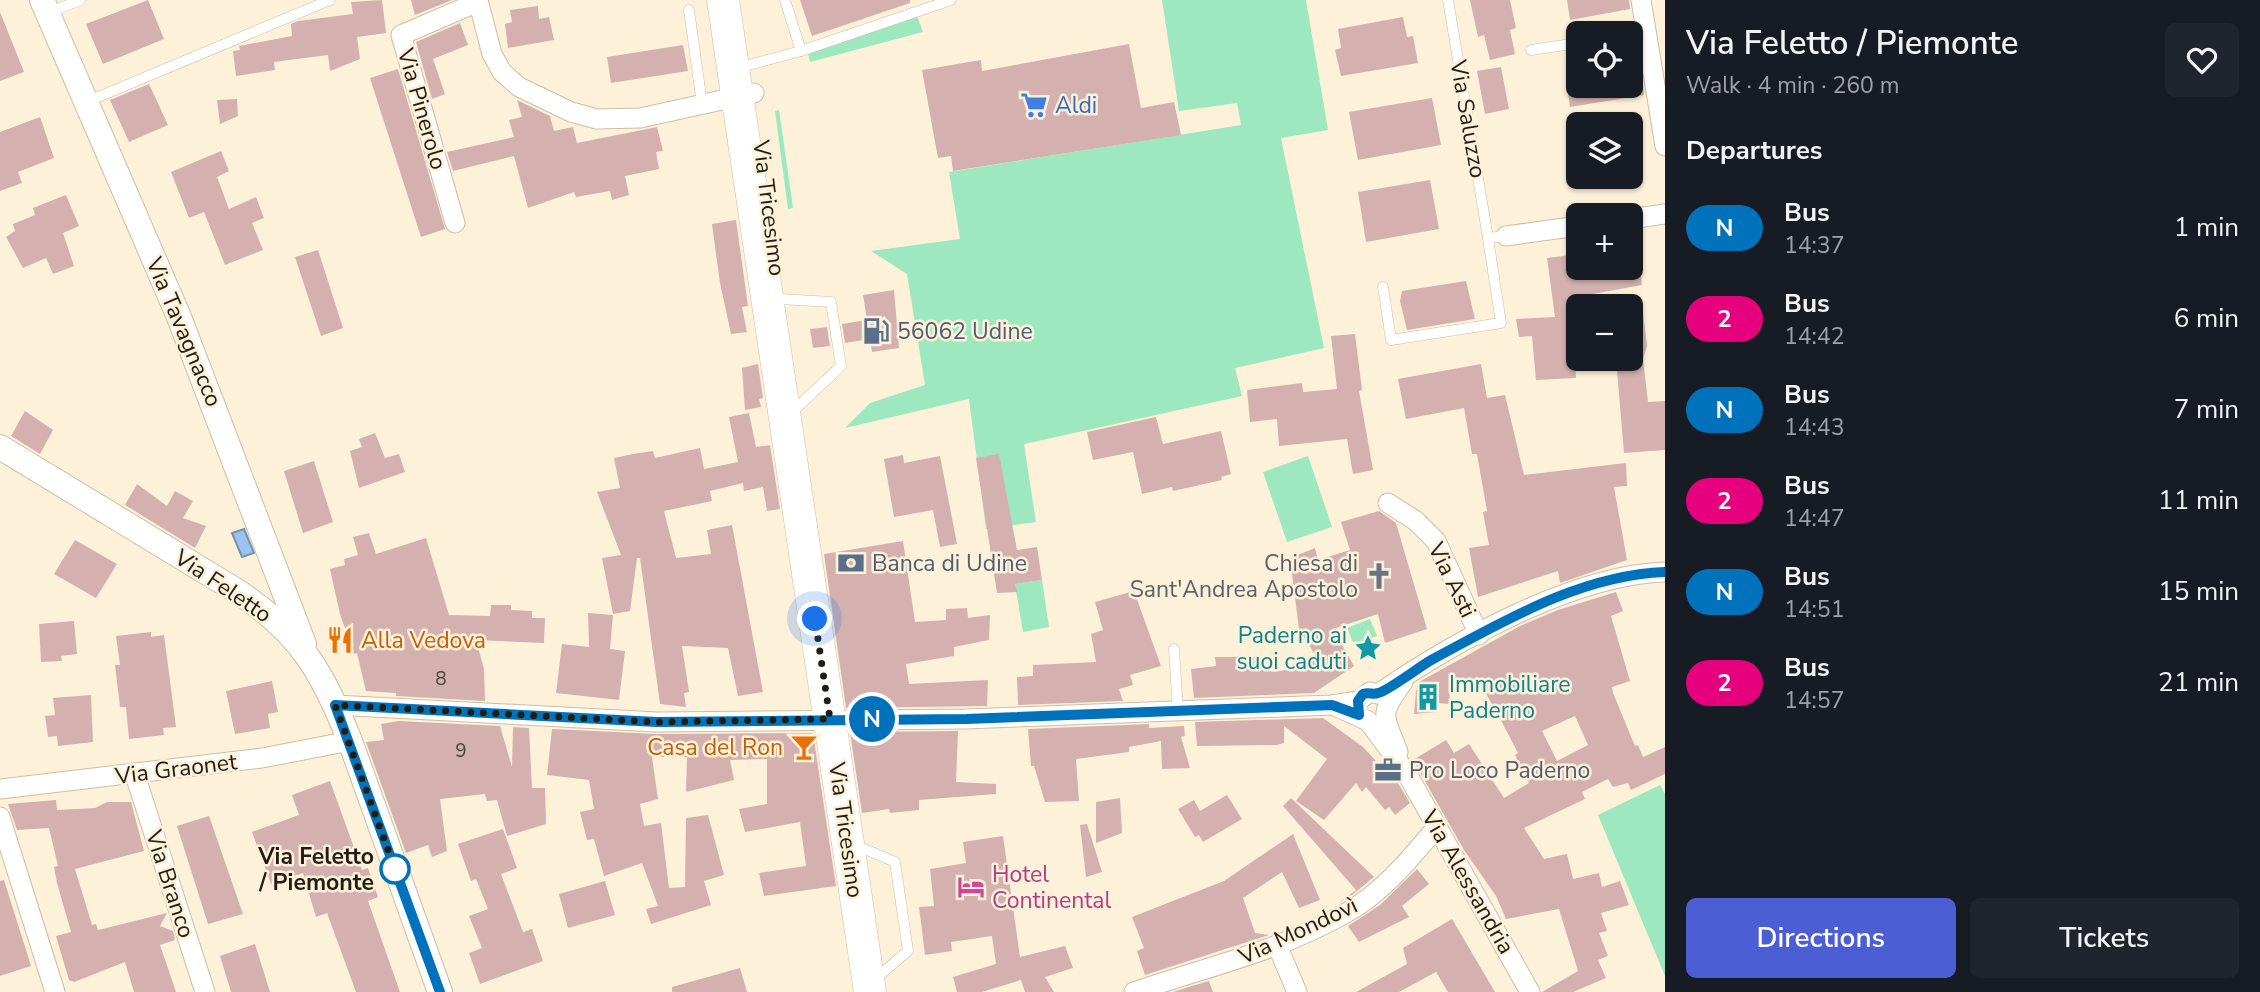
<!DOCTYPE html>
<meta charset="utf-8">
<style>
body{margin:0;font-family:"Nunito Sans",sans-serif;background:#20242c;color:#f1f3f6;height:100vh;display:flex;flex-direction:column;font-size:26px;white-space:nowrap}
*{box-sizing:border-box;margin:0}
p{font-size:23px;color:#9ea1a6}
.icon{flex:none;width:38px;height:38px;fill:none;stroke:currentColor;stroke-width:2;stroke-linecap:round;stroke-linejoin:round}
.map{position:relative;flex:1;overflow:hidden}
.drawer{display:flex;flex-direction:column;background:#171b24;width:595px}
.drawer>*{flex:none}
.badge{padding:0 14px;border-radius:23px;font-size:24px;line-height:46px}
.fabs{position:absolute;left:1566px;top:21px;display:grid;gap:14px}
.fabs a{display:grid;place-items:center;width:77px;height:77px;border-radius:10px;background:#171b24;box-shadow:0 2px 5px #0004;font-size:35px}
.you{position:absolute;width:35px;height:35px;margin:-18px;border:5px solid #fff;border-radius:50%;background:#1a73e8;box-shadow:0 0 0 10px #1a73e833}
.map>.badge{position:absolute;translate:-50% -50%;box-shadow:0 0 0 4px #fff}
h2{padding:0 21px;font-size:26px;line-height:63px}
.round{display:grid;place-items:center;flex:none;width:74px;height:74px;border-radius:10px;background:#20242c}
.overview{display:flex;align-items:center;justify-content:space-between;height:119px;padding:0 21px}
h1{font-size:33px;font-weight:600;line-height:52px}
.action{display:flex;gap:14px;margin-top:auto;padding:14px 21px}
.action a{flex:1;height:80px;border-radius:10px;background:#4c5ed3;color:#fff;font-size:28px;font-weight:600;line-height:80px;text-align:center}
.action a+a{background:#20242c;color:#f1f3f6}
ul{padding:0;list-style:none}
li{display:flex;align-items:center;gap:21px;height:91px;padding:0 21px}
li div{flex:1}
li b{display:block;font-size:26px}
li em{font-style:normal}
li .badge{min-width:77px;font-weight:700;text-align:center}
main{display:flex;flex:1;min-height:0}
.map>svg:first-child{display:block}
</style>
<main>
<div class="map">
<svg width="1665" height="992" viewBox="0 0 1665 992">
<rect width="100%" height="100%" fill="#fdf1da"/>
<g fill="#9de8be">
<path d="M1162 0H1306L1328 130 1281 138 1324 348 1235 368 1242 396 1024 444 1036 522 986 529 969 399 845 428 870 403 925 385 907 274 871 251 960 239 949 172 1241 125 1237 103 1179 111Z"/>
<path d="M917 16 923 32 810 62 808 53Z"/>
<path d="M779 110 793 208 788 209 775 111Z"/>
<path d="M1308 456 1332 527 1287 542 1263 472Z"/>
<path d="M1042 580 1049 627 1023 632 1015 584Z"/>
<path d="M1370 619 1377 636 1354 645 1347 628Z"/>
<path d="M1660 785 1665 794V976L1598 815Z"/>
</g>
<path fill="#9ac4f0" stroke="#7692ad" stroke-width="2" d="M244 529 254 553 242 557 232 533Z"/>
<g fill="#d4b1af" fill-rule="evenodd">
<path d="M148 0 164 39 103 64 86 24Z"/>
<path d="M382 0 386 33 357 37 360 59 330 71 328 55 274 62 275 70 236 76 233 51 240 50 239 46 292 36 291 24 298 21 353 14 351 2Z"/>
<path d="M411 0H452L415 15Z"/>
<path d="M800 0H910V3L812 36Z"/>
<path d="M1470 0H1510L1516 28 1510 30 1515 54 1490 60 1484 35 1478 37Z"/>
<path d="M1567 0H1629L1630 9 1570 20Z"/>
<path d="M538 6 539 19 549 17 554 40 508 48 505 24 512 22 510 10Z"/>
<path d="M0 12 24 72 0 81Z"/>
<path d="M1403 17 1407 37 1413 36 1418 63 1341 76 1335 50 1341 48 1338 29Z"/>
<path d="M460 23 468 45 433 59 445 94 432 99 416 42Z"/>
<path d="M1129 44 1141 108 1174 102 1181 135 953 171 951 156 938 158 922 70 981 60 982 71Z"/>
<path d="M683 45 688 71 611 83 607 57Z"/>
<path d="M1501 67 1509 109 1485 114 1477 71Z"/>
<path d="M398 69 445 229 421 237 370 78Z"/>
<path d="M149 84 168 125 129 142 110 100Z"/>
<path d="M1567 86H1643L1644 95 1570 107Z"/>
<path d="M1432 98 1441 145 1358 160 1349 112Z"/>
<path d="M237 99 238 116 220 124 217 100Z"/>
<path d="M517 100 550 116 554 131 573 127 577 143 657 127 663 151 656 152 659 169 625 176 629 195 612 200 610 191 576 197 574 192 528 208 514 156 453 171 447 152 514 137 509 120 522 117Z"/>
<path d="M40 117 54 158 18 172 22 183 0 191V132Z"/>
<path d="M221 151 229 171 217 177 229 209 256 197 264 218 252 223 263 250 225 265 204 212 189 218 171 172Z"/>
<path d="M1430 180 1439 229 1366 242 1358 192Z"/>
<path d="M66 195 79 226 63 233 74 266 53 274 46 258 23 268 6 237 15 231 13 224 35 215 33 208Z"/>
<path d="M736 220 748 306 742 307 747 332 731 334 720 283 712 224Z"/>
<path d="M318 250 343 328 321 336 295 257Z"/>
<path d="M1578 254V268H1640L1642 285 1571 298 1576 378 1536 380 1532 336 1519 337 1516 319 1555 317 1547 258Z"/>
<path d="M1466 281 1475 319 1407 330 1400 301 1402 291Z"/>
<path d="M894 290 899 348 872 352 870 339 845 343 842 324 867 320 863 295Z"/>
<path d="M1642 305 1647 346 1643 359 1648 402 1665 401V450L1624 453 1616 359H1631V306Z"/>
<path d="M827 327 830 346 813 348 810 329Z"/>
<path d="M1355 334 1362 390 1359 391 1373 470 1353 474 1347 439 1279 446 1277 419 1250 422 1247 390 1302 383 1303 392 1337 389 1331 336Z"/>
<path d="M758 364 763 398 759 399 761 407 745 410 742 368Z"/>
<path d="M1481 364 1487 398 1505 395 1524 475 1626 463 1627 486 1614 487 1627 560 1560 583 1558 571 1478 597 1469 548 1489 545 1483 512 1487 511 1477 454H1472L1464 408 1406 419 1398 379Z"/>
<path d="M25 411 53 430 40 454 11 436Z"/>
<path d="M749 413 756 447 770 445 780 509 767 511 763 487 744 491 743 483 710 491 712 501 664 511 676 558 711 554 707 530 732 525 763 692 738 696 728 648 682 646 689 692 684 693 686 707 660 704 640 558H637L630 611 613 614 602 558 621 555 597 492 620 488 614 458 633 454 653 451 655 458 700 448 704 469 738 462 729 417Z"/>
<path d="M1156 417 1163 444 1221 431 1231 474 1221 477 1222 480 1173 491 1172 487 1142 494 1133 452 1093 460 1087 432Z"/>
<path d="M375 433 385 458 399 454 405 472 359 488 350 451 362 447 359 439Z"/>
<path d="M999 454 1017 550 1037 547 1042 580 1015 584 1017 592 997 593 976 458Z"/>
<path d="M903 455 904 463 940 456 957 544 940 547 933 510 894 517 884 459Z"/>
<path d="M314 461 333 522 303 533 284 471Z"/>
<path d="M137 484 167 506 175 491 193 501 183 518 206 526 195 548 125 505Z"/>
<path d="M1379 511 1396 523 1427 629 1385 643 1378 614 1333 629 1354 666 1314 693 1194 698 1191 669 1216 666 1215 657H1259V666L1271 667V672L1294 669 1316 656 1299 629 1290 558 1315 548 1318 560 1350 550 1341 522Z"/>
<path d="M369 533 376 554 426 538 449 615 490 616 491 605H511V610L532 611V618H545L544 643 476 640 484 669 485 701 396 696V693L366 691 357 653 354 654 340 614 330 569 345 565 344 559 358 555 353 537Z"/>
<path d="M75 540 117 564 96 598 54 574Z"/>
<path d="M903 541 915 622 946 620V609L967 608 968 618 990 615 989 640 954 647V656L906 664 909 684 988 680 987 706 846 708 824 554Z"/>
<path d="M1134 591 1161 666 1130 675 1133 685 1119 689 1123 701 1018 705 1017 677 1033 676V665L1096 662 1091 634 1103 630 1095 602Z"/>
<path d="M1616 592 1623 611 1611 616 1630 681 1612 687 1613 693 1635 746 1638 745 1643 757 1665 747V774L1631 790 1628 783 1613 787 1608 779 1582 792 1585 799 1524 828 1544 859 1567 854 1573 879 1599 873 1602 887 1620 881 1629 905 1601 913 1607 931 1599 933 1608 956 1598 960 1606 978 1573 992H1542L1578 971 1559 909 1506 919 1496 896 1464 850 1413 760 1446 740 1454 753 1469 744 1504 798 1529 783 1515 755 1518 753 1495 709 1498 707 1494 708 1477 677 1450 690 1449 704 1439 703 1438 712 1414 714 1416 691 1419 682 1520 626 1558 610ZM1575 716 1588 745 1557 761 1542 731Z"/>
<path d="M588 613 613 615 610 649 625 651 619 700 556 693 562 644 589 647Z"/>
<path d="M74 621 77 654 61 656 62 661 41 662 39 624Z"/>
<path d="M151 632V637L164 635 176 727 163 728 164 735 129 739 126 707H120L115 665H120L116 636Z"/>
<path d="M272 681 278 712 268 714 270 728 235 734 226 691Z"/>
<path d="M91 695 93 742 58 746 57 736 48 737 45 716 55 715 53 698Z"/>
<path d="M1323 718 1363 747 1389 775 1392 773 1410 803 1395 815 1389 807 1385 810 1366 787 1362 792 1356 783 1324 820 1296 801 1327 759 1284 726V743L1277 745 1197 746 1195 722Z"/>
<path d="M399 721 500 726 512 767 513 727 529 728 532 788H545L546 824 507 836 497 800 487 801 485 794 440 799 447 851 432 857 428 845 406 853 366 742 384 740 381 724Z"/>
<path d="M1149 724V728L1184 726 1185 736 1181 737 1190 768 1162 769 1161 741 1129 747V752L1076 759 1079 801 1045 802 1034 766H1031L1028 729Z"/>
<path d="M552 729 657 734 813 733 836 886 764 896 759 873 806 866 800 822 745 832 739 809 767 804V759L730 760 734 780 686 792 687 757H652L658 799 640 804 644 826 661 823 669 888 685 887 686 818 708 815 724 875 704 881 711 905 651 924 646 909 658 906 642 863 604 876 594 839 587 840 580 812 594 809 589 780 547 775Z"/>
<path d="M958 731 956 782 996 784V794L919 800V810L890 813 889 809 862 813 850 732Z"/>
<path d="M330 781 362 870 368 868 378 897 368 901 400 992H356L327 913 316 917 303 873 271 884 252 832 299 815 292 795Z"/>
<path d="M1227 795 1242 819 1203 842 1199 835 1195 837 1178 809 1194 800 1200 811Z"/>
<path d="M1120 798 1122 833 1096 843V802Z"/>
<path d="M1291 798 1374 877 1352 895 1339 903 1356 890 1283 806Z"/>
<path d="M56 800 57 810 95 808 107 802H131L144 851 75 869 92 925 96 924 98 930 167 913 160 926 173 931 175 940 160 945 176 992H134L125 962 74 982 69 980 56 936 71 932 57 883 54 867 58 866 49 828 17 830 8 804Z"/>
<path d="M209 816 243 914 208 924 177 826Z"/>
<path d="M1087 824 1102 872 1086 877 1080 825Z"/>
<path d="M503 829 517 868 501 874 523 932 532 929 543 961 480 984 469 953 482 948 469 916 488 909 476 879 471 881 458 844Z"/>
<path d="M1293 834 1320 900 1299 908 1282 872 1243 898 1255 933 1269 935 1145 975 1137 951 1144 948 1132 917 1224 881Z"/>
<path d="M1003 836 1020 957 1065 946 1073 968 1045 977 1054 992H1025L1021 980 982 992H957L953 977 996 964 992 936 951 942 952 951 925 955 919 907 934 906 930 869 966 863 963 842Z"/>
<path d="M1417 869 1429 884 1402 906 1409 917 1359 942 1348 926 1380 905Z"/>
<path d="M4 880 31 966 0 976V881Z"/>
<path d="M605 881 615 915 568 928 559 894Z"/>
<path d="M1452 919 1495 992H1448L1436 972 1399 992H1356L1407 964 1403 948Z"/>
<path d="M255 944 270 992H231L220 956Z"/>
<path d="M740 968 747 992H672V987Z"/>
<path d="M1209 981 1213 992H1173L1192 986Z"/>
</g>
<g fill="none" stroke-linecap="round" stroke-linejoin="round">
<defs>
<g id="service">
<path d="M785 0 801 51"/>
<path d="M1448 0 1488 238 1506 236"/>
<path d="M689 10 702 104"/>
<path d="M48 13 80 0"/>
<path d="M1531 50 1578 43"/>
<path d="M737 68 801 51 951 0"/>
<path d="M86 102 330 0"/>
<path d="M1383 287 1391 340 1501 323 1488 238"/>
<path d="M776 306 780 299 831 302 841 366 791 413"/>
<path d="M1174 649 1178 711"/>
<path d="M853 844 895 862 908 951 874 980"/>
</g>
<g id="minor">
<path d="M478 0 492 54 502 72 519 87 571 112 597 119 640 118 754 93"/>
<path d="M1641 0 1665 146"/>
<path d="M1631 219 1665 214"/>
<path d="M455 223 401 35 478 2"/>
<path d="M1506 236 1578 226"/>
<path d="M1388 503 1416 521 1436 541 1479 635"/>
<path d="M335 705 657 722 966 719 1332 705 1358 701 1370 692 1378 694C1454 642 1572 575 1665 572"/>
<path d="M1333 705 1368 721 1406 772 1530 992"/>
<path d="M1398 752C1384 714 1378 716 1403 682"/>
<path d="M135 775 205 992"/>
<path d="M0 789 262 758 350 741"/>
<path d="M0 817 55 992"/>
<path d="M1277 945 1297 992"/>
<path d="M1134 992C1206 967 1280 951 1346 913 1382 893 1410 859 1436 828"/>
</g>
<g id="tertiary">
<path d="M42 0 179 317 304 644"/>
<path d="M0 447 237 591C301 634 322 671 350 741L440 992"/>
</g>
<path id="primary" d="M723 0 870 992"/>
</defs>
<use href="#service" stroke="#cdbea3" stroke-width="11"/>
<use href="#minor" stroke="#cdbea3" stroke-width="21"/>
<use href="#tertiary" stroke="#cdbea3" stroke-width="26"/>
<use href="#primary" stroke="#cdbea3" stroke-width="33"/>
<use href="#service" stroke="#fff" stroke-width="10"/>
<use href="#minor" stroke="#fff" stroke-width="19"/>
<use href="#tertiary" stroke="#fff" stroke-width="24"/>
<use href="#primary" stroke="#fff" stroke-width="32"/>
</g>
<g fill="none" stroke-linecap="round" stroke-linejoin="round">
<defs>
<path id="line" d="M440 992 335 705 657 722 966 719 1332 705 1359 715 1358 701 1363 694C1369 692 1373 695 1378 693 1388 691 1420 666 1433 659 1504 621 1581 575 1665 572"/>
</defs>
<use href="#line" stroke="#fff" stroke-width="16"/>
<use href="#line" stroke="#0072bc" stroke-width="10"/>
<path stroke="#221d12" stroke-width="7" stroke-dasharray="0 12.6" d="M395 869 398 877 335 705 657 722 830 719 815 619"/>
</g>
<defs>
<symbol id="supermarket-bare" viewBox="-9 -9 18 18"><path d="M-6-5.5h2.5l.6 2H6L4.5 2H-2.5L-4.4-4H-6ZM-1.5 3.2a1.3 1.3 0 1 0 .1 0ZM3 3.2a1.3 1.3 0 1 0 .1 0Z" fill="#3f7fe0" stroke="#fdf1da" stroke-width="2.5" paint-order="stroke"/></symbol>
<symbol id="fuel-bare" viewBox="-9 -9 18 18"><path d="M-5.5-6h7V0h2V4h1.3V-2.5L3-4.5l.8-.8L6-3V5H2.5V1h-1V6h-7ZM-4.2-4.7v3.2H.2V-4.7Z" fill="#5c6f8a" stroke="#fdf1da" stroke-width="2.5" paint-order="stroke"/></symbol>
<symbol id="bank-bare" viewBox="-9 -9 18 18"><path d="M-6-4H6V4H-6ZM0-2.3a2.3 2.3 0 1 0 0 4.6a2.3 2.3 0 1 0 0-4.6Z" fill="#5c6f8a" stroke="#fdf1da" stroke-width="2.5" paint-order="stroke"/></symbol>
<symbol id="church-bare" viewBox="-9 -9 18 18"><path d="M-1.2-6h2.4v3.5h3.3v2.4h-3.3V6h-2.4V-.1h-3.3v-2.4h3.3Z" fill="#6b7280" stroke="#fdf1da" stroke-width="2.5" paint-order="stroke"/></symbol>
<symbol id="restaurant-bare" viewBox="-9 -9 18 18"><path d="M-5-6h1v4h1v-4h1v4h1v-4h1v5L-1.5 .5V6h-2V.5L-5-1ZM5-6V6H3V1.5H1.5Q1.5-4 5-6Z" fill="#e8710a" stroke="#fdf1da" stroke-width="2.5" paint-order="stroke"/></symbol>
<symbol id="sight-bare" viewBox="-9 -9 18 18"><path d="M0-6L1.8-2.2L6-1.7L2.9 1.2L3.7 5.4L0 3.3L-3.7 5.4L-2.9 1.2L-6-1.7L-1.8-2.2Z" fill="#0f9aa8" stroke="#fdf1da" stroke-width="2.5" paint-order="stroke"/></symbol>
<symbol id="building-bare" viewBox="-9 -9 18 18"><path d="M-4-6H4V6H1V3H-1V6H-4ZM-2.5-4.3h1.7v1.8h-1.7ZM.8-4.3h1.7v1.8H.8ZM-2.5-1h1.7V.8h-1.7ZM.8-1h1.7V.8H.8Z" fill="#0f9aa8" stroke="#fdf1da" stroke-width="2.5" paint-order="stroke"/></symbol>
<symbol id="bar-bare" viewBox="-9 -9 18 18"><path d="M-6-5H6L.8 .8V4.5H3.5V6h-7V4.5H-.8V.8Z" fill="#e8710a" stroke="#fdf1da" stroke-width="2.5" paint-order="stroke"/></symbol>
<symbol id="office-bare" viewBox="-9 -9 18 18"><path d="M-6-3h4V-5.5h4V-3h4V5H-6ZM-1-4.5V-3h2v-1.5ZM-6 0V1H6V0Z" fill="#5c6f8a" stroke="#fdf1da" stroke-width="2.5" paint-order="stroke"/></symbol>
<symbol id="hotel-bare" viewBox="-9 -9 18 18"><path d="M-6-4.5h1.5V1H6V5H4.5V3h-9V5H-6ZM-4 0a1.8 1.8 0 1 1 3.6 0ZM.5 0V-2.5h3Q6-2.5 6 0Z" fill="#d1479c" stroke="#fdf1da" stroke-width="2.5" paint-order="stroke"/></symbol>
</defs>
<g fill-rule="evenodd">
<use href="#supermarket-bare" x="1015" y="86" width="38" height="38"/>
<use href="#fuel-bare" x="857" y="312" width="38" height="38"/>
<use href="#bank-bare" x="832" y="544" width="38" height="38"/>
<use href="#church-bare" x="1360" y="557" width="38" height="38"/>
<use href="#restaurant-bare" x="321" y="621" width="38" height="38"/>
<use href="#sight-bare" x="1349" y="629" width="38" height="38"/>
<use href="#building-bare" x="1409" y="678" width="38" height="38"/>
<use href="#bar-bare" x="785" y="728" width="38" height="38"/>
<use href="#office-bare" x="1369" y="751" width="38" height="38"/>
<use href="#hotel-bare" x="952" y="868" width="38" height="38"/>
</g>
<circle fill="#fff" stroke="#0072bc" stroke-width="3.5" cx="395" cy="869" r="14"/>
<g text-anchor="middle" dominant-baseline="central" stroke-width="5" stroke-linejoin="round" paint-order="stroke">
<g font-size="19" fill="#4e4239">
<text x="441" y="679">8</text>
<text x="461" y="751">9</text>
</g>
<g font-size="23" fill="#366cbe" stroke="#fdf1da" text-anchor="start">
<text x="1055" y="105">Aldi</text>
</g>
<g font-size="23" fill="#221d12" stroke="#fdf1da">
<text transform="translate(422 109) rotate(74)">Via Pinerolo</text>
<text transform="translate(1468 119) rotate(80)">Via Saluzzo</text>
<text transform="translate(769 208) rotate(83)">Via Tricesimo</text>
<text transform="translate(184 332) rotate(67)">Via Tavagnacco</text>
<text transform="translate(1452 580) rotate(64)">Via Asti</text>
<text transform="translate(223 586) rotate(34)">Via Feletto</text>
<text transform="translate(176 769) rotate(-7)">Via Graonet</text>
<text transform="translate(846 830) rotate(82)">Via Tricesimo</text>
<text transform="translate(1468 882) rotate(60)">Via Alessandria</text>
<text transform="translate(170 884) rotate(72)">Via Branco</text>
<text transform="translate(1298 931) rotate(-25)">Via Mondovì</text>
</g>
<g font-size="23" fill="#4e5e75" stroke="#fdf1da" text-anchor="start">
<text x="897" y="331">56062 Udine</text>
<text x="872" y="563">Banca di Udine</text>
<text x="1409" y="770">Pro Loco Paderno</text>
</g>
<g font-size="23" fill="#5b616d" stroke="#fdf1da" text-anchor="end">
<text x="1358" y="563">Chiesa di<tspan x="1358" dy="26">Sant'Andrea Apostolo</tspan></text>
</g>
<g font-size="23" fill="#0d838f" stroke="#fdf1da" text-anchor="end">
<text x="1347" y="635">Paderno ai<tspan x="1347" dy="26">suoi caduti</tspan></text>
<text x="1449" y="684" text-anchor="start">Immobiliare<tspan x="1449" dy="26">Paderno</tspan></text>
</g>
<g font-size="23" fill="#c56008" stroke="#fdf1da" text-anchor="start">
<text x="361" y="640">Alla Vedova</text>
<text x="783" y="747" text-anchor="end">Casa del Ron</text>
</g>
<g font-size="23" font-weight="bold" fill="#221d12" stroke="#fdf1da" text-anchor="end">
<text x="374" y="856">Via Feletto<tspan x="374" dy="26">/ Piemonte</tspan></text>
</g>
<g font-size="23" fill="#b23c85" stroke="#fdf1da" text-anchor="start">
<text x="992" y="874">Hotel<tspan x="992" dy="26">Continental</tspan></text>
</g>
</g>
</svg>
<div class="fabs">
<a><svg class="icon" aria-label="locate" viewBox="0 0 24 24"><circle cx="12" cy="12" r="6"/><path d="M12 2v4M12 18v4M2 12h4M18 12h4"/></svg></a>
<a><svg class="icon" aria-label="layers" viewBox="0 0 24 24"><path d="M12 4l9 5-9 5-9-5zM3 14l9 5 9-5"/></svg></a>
<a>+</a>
<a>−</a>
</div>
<div class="you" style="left:815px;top:619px"></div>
<b class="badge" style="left:872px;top:719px;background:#0072bc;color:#fff">N</b>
</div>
<section class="drawer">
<div class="overview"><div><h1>Via Feletto / Piemonte</h1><p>Walk · 4 min · 260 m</p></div><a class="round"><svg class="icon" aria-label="heart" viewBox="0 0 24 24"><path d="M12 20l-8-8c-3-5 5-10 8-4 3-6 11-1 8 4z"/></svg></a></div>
<h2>Departures</h2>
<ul>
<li><span class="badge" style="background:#0072bc;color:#fff">N</span><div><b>Bus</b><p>14:37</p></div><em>1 min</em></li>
<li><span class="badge" style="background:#e6007e;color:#fff">2</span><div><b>Bus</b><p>14:42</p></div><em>6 min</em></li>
<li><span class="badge" style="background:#0072bc;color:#fff">N</span><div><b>Bus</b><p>14:43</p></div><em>7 min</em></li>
<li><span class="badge" style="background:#e6007e;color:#fff">2</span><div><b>Bus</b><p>14:47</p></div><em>11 min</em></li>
<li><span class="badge" style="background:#0072bc;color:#fff">N</span><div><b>Bus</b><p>14:51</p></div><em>15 min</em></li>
<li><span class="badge" style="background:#e6007e;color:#fff">2</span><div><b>Bus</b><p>14:57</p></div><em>21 min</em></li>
</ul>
<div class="action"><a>Directions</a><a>Tickets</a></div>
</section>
</main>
